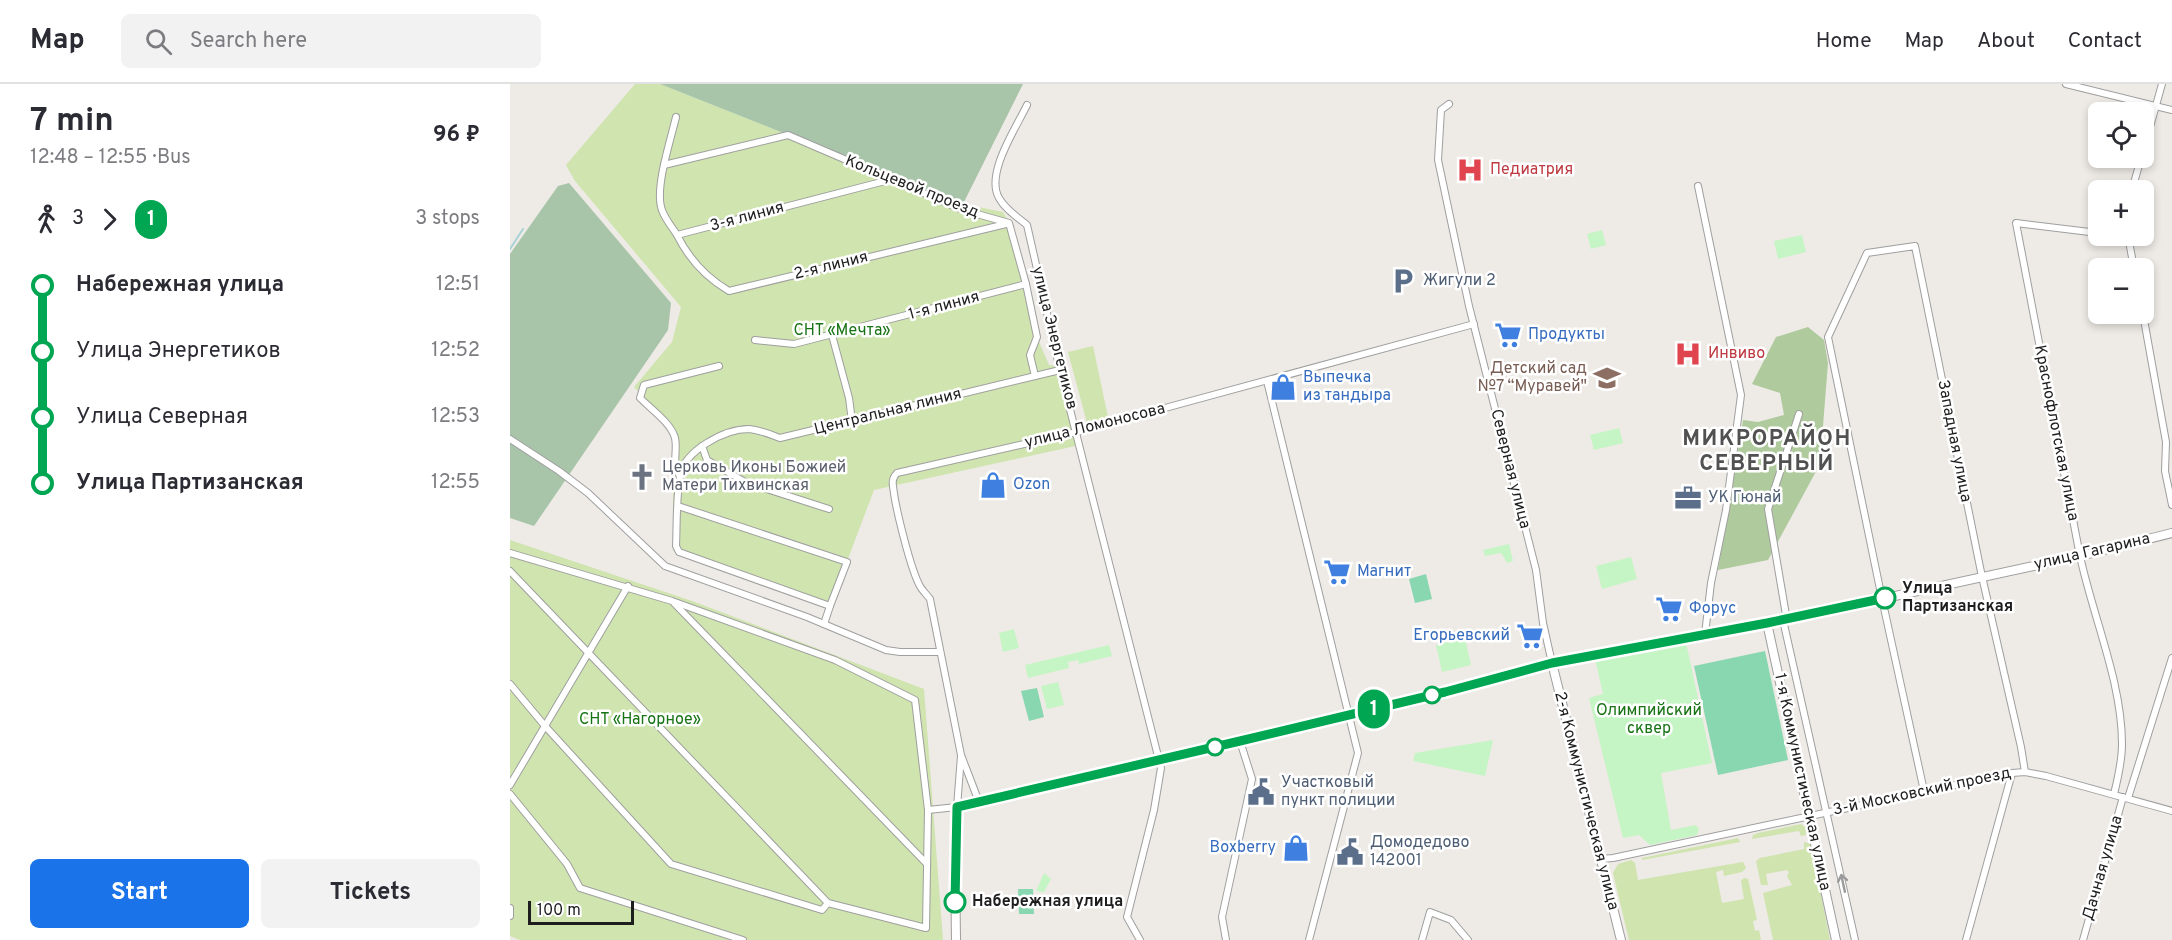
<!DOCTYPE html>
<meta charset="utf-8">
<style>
body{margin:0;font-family:Overpass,sans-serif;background:#f2f2f3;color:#2b2b33;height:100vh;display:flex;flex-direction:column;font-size:22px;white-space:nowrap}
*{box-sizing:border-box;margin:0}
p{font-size:20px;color:#7c7c81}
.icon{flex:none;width:33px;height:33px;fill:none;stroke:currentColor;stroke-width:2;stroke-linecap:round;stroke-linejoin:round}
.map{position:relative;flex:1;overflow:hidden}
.panel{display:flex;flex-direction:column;background:#fff;width:510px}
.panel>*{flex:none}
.badge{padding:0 12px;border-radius:20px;font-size:21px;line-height:39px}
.tools{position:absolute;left:1578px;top:18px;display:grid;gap:12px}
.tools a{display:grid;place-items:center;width:66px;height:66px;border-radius:9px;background:#fff;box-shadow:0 3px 9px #0003;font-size:30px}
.scale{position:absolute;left:18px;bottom:15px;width:106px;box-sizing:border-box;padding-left:6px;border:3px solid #1e1e1e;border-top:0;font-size:16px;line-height:21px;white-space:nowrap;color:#1e1e1e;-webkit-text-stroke:4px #fff;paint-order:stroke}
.map>.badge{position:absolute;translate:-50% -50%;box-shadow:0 0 0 3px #fff}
.legs{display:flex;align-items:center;gap:9px;height:66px;padding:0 30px;font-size:20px}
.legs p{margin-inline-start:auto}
.head{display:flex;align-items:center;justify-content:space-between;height:102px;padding:0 30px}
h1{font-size:33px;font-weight:700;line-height:45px}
.cta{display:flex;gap:12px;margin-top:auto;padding:12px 30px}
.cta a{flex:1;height:69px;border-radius:9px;background:#1a73e8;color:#fff;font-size:24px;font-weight:700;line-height:69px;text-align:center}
.cta a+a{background:#f2f2f3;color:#2b2b33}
ul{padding:0 30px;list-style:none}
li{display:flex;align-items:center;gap:21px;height:66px;font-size:22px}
li i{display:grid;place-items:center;width:9px;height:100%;margin:0 8px;background:currentColor}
li i::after{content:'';width:15px;height:15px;margin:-8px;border:4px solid;border-radius:50%;background:#fff}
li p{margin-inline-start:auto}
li:first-child i{background:linear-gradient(#0000 50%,currentColor 0)}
li:last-child i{background:linear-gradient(currentColor 50%,#0000 0)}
header{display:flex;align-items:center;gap:36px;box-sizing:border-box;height:84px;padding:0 30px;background:#fff;border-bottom:2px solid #e1e1e2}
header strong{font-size:28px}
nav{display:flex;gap:33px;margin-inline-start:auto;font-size:21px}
.search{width:420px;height:54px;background:#f2f2f3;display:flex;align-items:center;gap:15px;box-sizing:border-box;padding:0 21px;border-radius:9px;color:#7c7c81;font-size:22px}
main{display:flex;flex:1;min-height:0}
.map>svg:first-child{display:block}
</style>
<header>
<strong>Map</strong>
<div class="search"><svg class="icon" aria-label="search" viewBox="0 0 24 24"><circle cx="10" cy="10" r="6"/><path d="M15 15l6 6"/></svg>Search here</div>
<nav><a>Home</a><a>Map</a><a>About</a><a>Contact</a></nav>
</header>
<main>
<section class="panel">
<div class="head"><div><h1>7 min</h1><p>12:48 – 12:55 · Bus</p></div><b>96 ₽</b></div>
<div class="legs"><svg class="icon" aria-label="walk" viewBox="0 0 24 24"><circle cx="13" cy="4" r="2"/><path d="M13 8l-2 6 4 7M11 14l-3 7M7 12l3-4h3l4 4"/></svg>3<svg class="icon" aria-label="forward" viewBox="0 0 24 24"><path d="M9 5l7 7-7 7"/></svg><b class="badge" style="background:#00a651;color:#fff">1</b><p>3 stops</p></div>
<ul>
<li><i style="color:#00a651"></i><b>Набережная улица</b><p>12:51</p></li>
<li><i style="color:#00a651"></i><span>Улица Энергетиков</span><p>12:52</p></li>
<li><i style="color:#00a651"></i><span>Улица Северная</span><p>12:53</p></li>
<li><i style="color:#00a651"></i><b>Улица Партизанская</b><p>12:55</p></li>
</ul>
<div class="cta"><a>Start</a><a>Tickets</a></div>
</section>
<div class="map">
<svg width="1662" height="856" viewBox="0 0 1662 856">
<rect width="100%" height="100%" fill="#eeeae5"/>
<g fill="#cfe4ae">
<path d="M125 0H150L453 120 493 128 499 139 527 253 539 281 551 283 570 361 364 406 319 525 163 466V343L124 303 162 258 171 223 65 97 56 81Z"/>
<path d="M583 262 598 333 577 339 558 268Z"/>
<path d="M0 456 182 517 414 605 433 856H10L0 852Z"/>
<path d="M1291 740 1297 744 1299 748 1296 751 1291 752 1289 747 1242 755 1243 751 1248 749Z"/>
<path d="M1228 754 1230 758 1132 776V774Z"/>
<path d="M1294 758 1301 760 1320 856H1263L1253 809 1282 801 1277 792 1279 788 1277 786 1256 790 1258 801H1251L1246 777 1250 774 1294 765Z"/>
<path d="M1121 776 1125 779 1128 796 1233 778 1236 784 1232 788 1214 792 1213 786 1206 788 1212 819 1234 815 1231 797 1234 794 1238 795 1247 836 1243 837 1245 847 1249 846 1251 856H1119L1103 789 1108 780Z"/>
</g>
<path fill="#afca9d" d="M1298 243 1314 256 1318 279 1310 380 1258 476 1208 486 1233 336 1248 338 1274 331 1270 309 1242 300 1266 253Z"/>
<g fill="#a8c5a9">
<path d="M150 0H513L453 120Z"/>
<path d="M59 99 161 219 158 246 24 442 0 434V170L48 102Z"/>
</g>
<g fill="#c6f5c5">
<path d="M1092 146 1096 161 1081 165 1077 150Z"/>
<path d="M1292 151 1296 168 1268 175 1264 157Z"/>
<path d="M1109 344 1113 359 1084 366 1080 351Z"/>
<path d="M999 460 1003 477 997 479 991 469 975 472 973 466Z"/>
<path d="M1121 473 1127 495 1092 505 1086 482Z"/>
<path d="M504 545 509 564 493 568 489 549Z"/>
<path d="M955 554 961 581 932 588 926 561Z"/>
<path d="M1175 554 1202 679 1151 689 1161 746 1186 741 1189 745 1187 751 1140 761 1129 751 1113 754 1079 614 1093 610 1085 575Z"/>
<path d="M599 561 602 572 569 580 568 576 558 578 559 584 518 594 515 581Z"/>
<path d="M548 598 554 621 537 625 531 602Z"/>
<path d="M983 656 975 692 903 677 905 669Z"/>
<path d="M534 789 541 795 534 808 526 807Z"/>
</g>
<g fill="#89d7b0">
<path d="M916 490 922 515 905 519 899 495Z"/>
<path d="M1255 567 1278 676 1208 691 1184 582Z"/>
<path d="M527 604 534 633 519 637 511 607Z"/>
<path d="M508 805H523L524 830H509Z"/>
</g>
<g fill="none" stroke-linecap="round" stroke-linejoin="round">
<path stroke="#a8d3d8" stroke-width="2" d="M0 165 13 145"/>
<defs>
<g id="minor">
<path d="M1556 0 1662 26"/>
<path d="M939 20 931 26 928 76 959 222 1026 486 1033 539 1042 579"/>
<path d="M517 21C506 44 475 90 489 114 495 125 507 133 517 141L550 286 651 684 644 726 617 833 630 856"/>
<path d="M166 33C161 55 144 105 152 126 155 135 162 143 167 151L379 96"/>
<path d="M1634 64 1652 0"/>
<path d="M154 81 278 51 453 126 499 139 516 200 527 253 520 271 525 292"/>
<path d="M1188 102 1231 311 1216 426 1201 499 1195 550"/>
<path d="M1622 106 1631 74"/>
<path d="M1588 149 1506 139 1570 472C1583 533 1612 598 1612 660 1612 676 1608 694 1604 710"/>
<path d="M167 151C179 175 195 193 219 207L496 140"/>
<path d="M1606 152 1618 153"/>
<path d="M1618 152 1624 184"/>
<path d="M1633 230 1656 358 1655 387 1662 421"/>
<path d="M322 251 339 314 342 337"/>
<path d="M245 256 284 260 516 200"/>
<path d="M757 297 848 669 799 856"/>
<path d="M1289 330 1258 425 1276 531 1273 536 1345 856"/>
<path d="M0 355 49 387 78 409 155 482 297 533 376 566 390 568H429"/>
<path d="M192 362 197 376 235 398 319 425"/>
<path d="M170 392C161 381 168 367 165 354 161 339 141 325 130 314L134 301 209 282"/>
<path d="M168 422 337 478 320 522 169 468 166 462C167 440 166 415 170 392 174 367 214 345 239 345 250 346 259 350 270 354L550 286"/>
<path d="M0 469 162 517 325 576 405 616 418 726 416 844 318 819 0 487"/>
<path d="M164 519 417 780"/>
<path d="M314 540 320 522"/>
<path d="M0 600 35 642 161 780 312 826 318 819"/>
<path d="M0 701 118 502"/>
<path d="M1414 707 1371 510 1318 253 1357 169 1405 162 1471 488 1511 663 1515 688"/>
<path d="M0 710 57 780 70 804 233 856"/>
<path d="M1618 714 1662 574"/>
<path d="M469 718 451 671 420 515C417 511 414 508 411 504 401 488 385 422 383 402 382 397 383 393 387 389L567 348 964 240"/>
<path d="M418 726 447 723 451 672"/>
<path d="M1091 775 1103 774 1502 689 1515 688 1536 692 1662 727"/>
<path d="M0 824V832"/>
<path d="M716 856 712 833 742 695 730 657"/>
<path d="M912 856 920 828 941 836 958 856"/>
<path d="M1456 856 1502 689"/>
<path d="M1573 856 1613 713"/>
</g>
<g id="tertiary">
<path d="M1257 539 1326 856"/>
<path d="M1042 579 1111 856"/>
<path d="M446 856 445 775 447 723 730 657 935 607 1042 579 1265 538 1570 472 1662 449"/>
</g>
</defs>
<use href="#minor" stroke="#9f9f9f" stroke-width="8"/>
<use href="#tertiary" stroke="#9f9f9f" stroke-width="10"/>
<use href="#minor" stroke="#fff" stroke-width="6"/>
<use href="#tertiary" stroke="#fff" stroke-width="8"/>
</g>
<defs><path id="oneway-shaft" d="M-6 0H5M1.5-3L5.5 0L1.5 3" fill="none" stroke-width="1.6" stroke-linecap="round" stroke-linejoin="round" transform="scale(1.5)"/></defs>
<use stroke="#9a9a9a" href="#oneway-shaft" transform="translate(1333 799) rotate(-102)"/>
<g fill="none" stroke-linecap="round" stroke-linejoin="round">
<defs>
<path id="line-1" d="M445 818 447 723 730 657 935 608 1042 579 1257 539 1375 514"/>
</defs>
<use href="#line-1" stroke="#fff" stroke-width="14"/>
<use href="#line-1" stroke="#00a651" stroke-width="9"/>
</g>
<defs>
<symbol id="hospital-bare" viewBox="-9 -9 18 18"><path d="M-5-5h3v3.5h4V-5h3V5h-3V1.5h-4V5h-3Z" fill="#e0444e" stroke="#fff" stroke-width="2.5" paint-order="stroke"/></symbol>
<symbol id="parking-bare" viewBox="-9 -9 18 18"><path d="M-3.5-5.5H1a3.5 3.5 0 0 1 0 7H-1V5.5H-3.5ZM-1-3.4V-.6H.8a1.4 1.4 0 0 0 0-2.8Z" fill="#5c6f8a" stroke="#fff" stroke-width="2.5" paint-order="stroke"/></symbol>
<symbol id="supermarket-bare" viewBox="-9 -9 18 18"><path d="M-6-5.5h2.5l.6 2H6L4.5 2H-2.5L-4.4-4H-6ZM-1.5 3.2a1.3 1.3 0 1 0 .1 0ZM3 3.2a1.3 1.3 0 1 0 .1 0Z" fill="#3f7fe0" stroke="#fff" stroke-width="2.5" paint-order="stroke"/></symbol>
<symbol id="school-bare" viewBox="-9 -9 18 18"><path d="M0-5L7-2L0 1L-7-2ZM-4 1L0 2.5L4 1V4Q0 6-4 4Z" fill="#8d6e63" stroke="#fff" stroke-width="2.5" paint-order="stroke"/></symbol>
<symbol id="shop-bare" viewBox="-9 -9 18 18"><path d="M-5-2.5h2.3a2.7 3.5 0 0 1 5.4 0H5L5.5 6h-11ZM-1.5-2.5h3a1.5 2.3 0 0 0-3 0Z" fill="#3f7fe0" stroke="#fff" stroke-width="2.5" paint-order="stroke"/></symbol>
<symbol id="church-bare" viewBox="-9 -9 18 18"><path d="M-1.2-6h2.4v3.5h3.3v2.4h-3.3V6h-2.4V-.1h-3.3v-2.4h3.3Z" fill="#6b7280" stroke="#fff" stroke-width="2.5" paint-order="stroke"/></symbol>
<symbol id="office-bare" viewBox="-9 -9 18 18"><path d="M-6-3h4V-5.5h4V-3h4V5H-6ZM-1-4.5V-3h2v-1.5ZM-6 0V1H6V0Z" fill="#5c6f8a" stroke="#fff" stroke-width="2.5" paint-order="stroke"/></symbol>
<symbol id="civic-bare" viewBox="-9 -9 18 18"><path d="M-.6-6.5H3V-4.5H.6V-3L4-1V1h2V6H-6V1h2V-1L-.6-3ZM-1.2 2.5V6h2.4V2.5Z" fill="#5c6f8a" stroke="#fff" stroke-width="2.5" paint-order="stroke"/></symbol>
</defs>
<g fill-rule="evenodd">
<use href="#hospital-bare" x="941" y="67" width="38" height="38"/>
<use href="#parking-bare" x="874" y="178" width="38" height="38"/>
<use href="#supermarket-bare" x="979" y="232" width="38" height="38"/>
<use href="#hospital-bare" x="1159" y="251" width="38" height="38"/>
<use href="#school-bare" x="1078" y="275" width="38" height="38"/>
<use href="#shop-bare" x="754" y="284" width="38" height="38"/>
<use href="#church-bare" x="113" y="374" width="38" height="38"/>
<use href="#shop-bare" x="464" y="382" width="38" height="38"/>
<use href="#office-bare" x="1159" y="395" width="38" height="38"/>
<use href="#supermarket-bare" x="808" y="469" width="38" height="38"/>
<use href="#supermarket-bare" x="1140" y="506" width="38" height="38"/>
<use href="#supermarket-bare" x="1001" y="533" width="38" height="38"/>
<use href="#civic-bare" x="732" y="689" width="38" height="38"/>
<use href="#shop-bare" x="767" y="745" width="38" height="38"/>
<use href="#civic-bare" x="821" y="749" width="38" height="38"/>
</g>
<g fill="#fff" stroke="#00a651" stroke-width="3">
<circle cx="1375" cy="514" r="10"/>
<circle cx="922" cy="611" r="8"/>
<circle cx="705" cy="663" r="8"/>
<circle cx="445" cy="818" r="10"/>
</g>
<g text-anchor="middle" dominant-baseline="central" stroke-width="5" stroke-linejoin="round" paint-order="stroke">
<g font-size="16" fill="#be3a42" stroke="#fff" text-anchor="start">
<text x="980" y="86">Педиатрия</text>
<text x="1198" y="270">Инвиво</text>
</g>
<g font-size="16" fill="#1e1e1e" stroke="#fff">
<text transform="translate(402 103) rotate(22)">Кольцевой проезд</text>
<text transform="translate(237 133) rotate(-15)">3-я линия</text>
<text transform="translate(321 182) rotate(-14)">2-я линия</text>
<text transform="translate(434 222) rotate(-15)">1-я линия</text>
<text transform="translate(544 254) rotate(76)">улица Энергетиков</text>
<text transform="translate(378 328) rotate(-14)">Центральная линия</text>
<text transform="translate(585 342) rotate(-14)">улица Ломоносова</text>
<text transform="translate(1546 349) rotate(79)">Краснофлотская улица</text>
<text transform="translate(1444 357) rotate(79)">Западная улица</text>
<text transform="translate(1000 385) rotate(76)">Северная улица</text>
<text transform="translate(1582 468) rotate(-13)">улица Гагарина</text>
<text transform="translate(1292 698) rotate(78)">1-я Коммунистическая улица</text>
<text transform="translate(1412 708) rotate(-12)">3-й Московский проезд</text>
<text transform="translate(1076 717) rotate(76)">2-я Коммунистическая улица</text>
<text transform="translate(1593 784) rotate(-74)">Дачная улица</text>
</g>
<g font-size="16" fill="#4e5e75" stroke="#fff" text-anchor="start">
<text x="913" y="197">Жигули 2</text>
<text x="1198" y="414">УК Гюнай</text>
<text x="771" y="699">Участковый<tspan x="771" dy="18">пункт полиции</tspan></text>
<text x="860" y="759">Домодедово<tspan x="860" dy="18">142001</tspan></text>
</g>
<g font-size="16" fill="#177314" stroke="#fff">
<text x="332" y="247">СНТ «Мечта»</text>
<text x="1139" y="627">Олимпийский<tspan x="1139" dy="18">сквер</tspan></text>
<text x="130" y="636">СНТ «Нагорное»</text>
</g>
<g font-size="16" fill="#366cbe" stroke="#fff" text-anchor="start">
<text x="1018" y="251">Продукты</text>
<text x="793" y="294">Выпечка<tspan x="793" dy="18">из тандыра</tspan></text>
<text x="503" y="401">Ozon</text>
<text x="847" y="488">Магнит</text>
<text x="1179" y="525">Форус</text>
<text x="1000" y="552" text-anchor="end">Егорьевский</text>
<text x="766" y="764" text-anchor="end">Boxberry</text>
</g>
<g font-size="16" fill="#785e54" stroke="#fff" text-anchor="end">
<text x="1077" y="285">Детский сад<tspan x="1077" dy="18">№7 “Муравей"</tspan></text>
</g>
<g font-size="16" fill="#5b616d" stroke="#fff" text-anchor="start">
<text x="152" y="384">Церковь Иконы Божией<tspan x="152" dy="18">Матери Тихвинская</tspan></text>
</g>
<g font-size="16" font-weight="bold" fill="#1e1e1e" stroke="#fff" text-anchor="start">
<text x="1392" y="505">Улица<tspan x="1392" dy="18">Партизанская</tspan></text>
<text x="462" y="818">Набережная улица</text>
</g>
<g font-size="22" font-weight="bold" letter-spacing="1.5" fill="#515151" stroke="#fff">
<text x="1257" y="355">МИКРОРАЙОН<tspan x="1257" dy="25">СЕВЕРНЫЙ</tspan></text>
</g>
</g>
</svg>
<div class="tools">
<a><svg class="icon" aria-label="locate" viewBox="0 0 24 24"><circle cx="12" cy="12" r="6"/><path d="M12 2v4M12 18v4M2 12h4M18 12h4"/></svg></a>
<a>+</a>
<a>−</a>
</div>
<div class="scale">100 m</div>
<b class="badge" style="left:864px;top:625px;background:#00a651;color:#fff">1</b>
</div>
</main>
